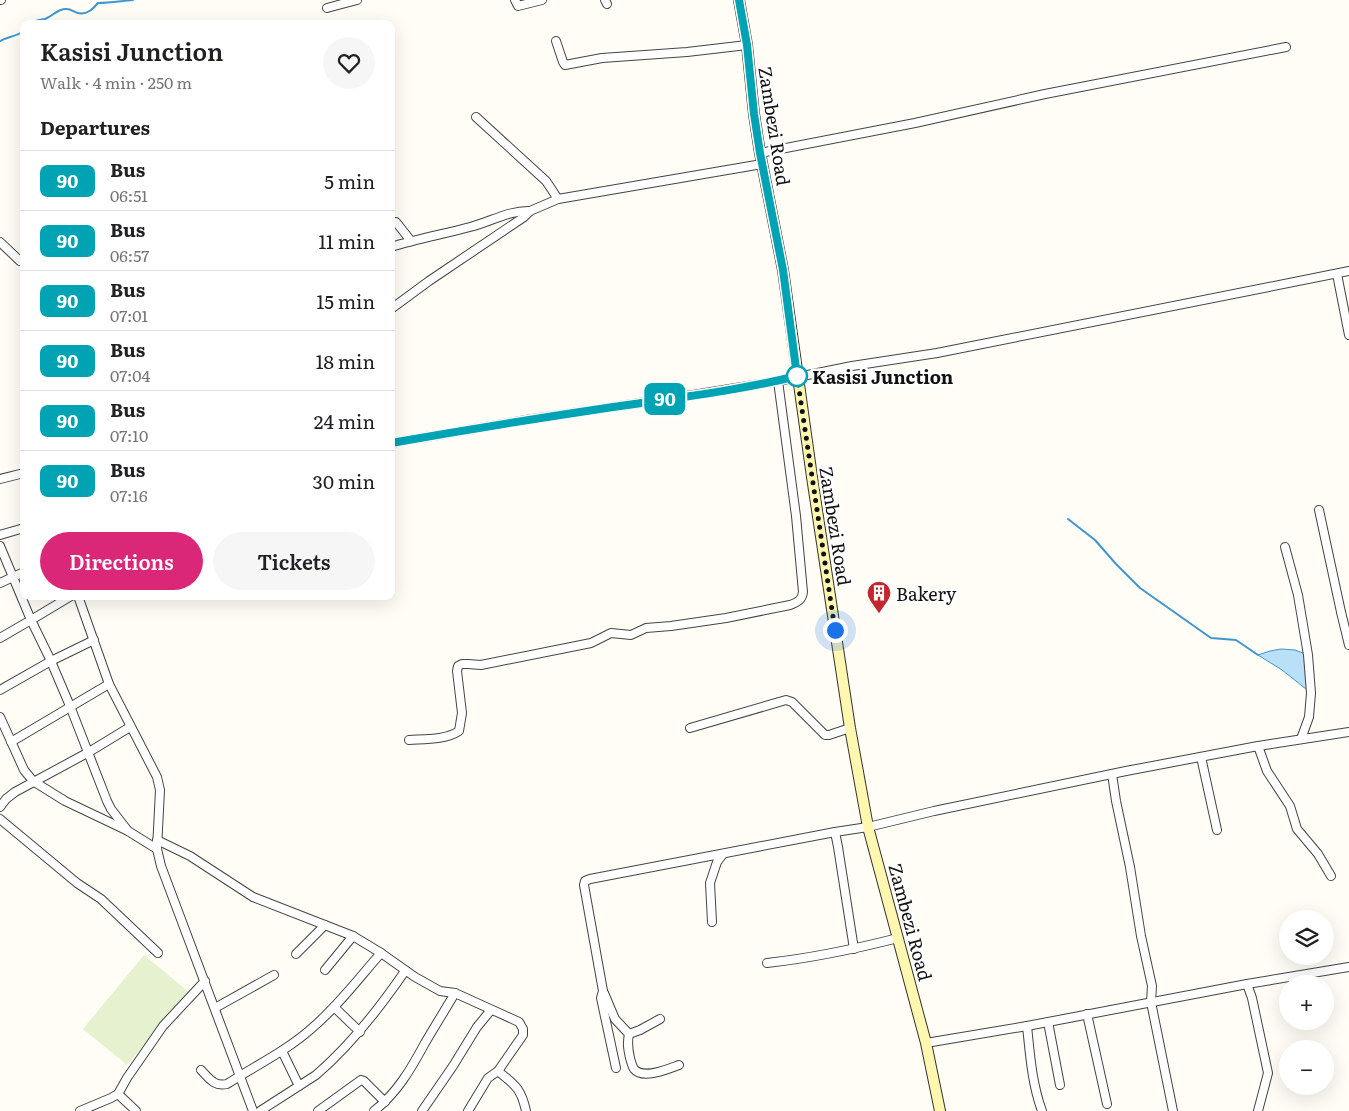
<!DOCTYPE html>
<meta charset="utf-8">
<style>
body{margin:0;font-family:Literata,serif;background:#f6f6f6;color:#202124;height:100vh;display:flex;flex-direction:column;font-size:19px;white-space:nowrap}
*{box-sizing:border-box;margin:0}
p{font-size:16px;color:#757577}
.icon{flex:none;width:28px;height:28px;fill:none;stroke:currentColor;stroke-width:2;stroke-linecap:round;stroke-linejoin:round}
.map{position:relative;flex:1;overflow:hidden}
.details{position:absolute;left:20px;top:20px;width:375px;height:580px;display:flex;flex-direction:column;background:#fff;border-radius:10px;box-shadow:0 5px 20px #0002}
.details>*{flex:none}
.badge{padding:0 10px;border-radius:8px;font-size:18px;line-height:32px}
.tools{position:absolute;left:1279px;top:910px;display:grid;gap:10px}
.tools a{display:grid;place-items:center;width:55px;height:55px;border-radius:50%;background:#fff;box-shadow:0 5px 20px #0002;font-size:25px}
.you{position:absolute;width:25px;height:25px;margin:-12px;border:4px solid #fff;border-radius:50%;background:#1a73e8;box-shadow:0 0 0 8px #1a73e833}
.map>.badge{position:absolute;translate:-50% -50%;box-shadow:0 0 0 2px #fff}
h2{padding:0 20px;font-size:19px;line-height:45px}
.round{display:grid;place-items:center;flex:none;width:52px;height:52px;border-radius:26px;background:#f6f6f6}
.overview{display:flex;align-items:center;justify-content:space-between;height:85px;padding:0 20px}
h1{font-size:24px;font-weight:600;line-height:38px}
.button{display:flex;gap:10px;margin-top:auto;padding:10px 20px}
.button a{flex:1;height:58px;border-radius:30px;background:#db2777;color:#fff;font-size:20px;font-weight:600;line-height:58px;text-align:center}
.button a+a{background:#f6f6f6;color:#202124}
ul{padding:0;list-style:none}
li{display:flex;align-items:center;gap:15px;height:60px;padding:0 20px;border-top:1px solid #e0e0e0}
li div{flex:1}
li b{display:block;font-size:19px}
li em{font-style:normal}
li .badge{min-width:55px;font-weight:700;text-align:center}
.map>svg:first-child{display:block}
</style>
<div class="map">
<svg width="1349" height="1111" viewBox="0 0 1349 1111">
<rect width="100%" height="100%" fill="#fffdf5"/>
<path fill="#e6f2cf" d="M144 955 189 992 127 1065 83 1029Z"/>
<path fill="#b9e0f7" stroke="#3f96cf" d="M1281 649 1295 650 1308 655 1311 693 1282 670 1258 655 1270 651Z"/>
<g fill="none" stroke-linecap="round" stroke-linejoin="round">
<g stroke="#3f96cf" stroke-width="2">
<path d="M30 24C35 20 40 20 45 19 53 16 58 8 67 9 71 9 74 12 78 13 87 15 93 9 98 3 110 3 121 1 133 0"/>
<path d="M0 41C8 37 17 36 24 31"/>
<path d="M1068 519 1095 540 1116 564 1140 588 1211 638 1236 640 1258 655"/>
</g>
<defs>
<g id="street">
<path d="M0 0H1"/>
<path d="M515 0 518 6 542 0"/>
<path d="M605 0 607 4"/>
<path d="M327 8 357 0"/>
<path d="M556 41 563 62 565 65 602 58 687 52 747 45"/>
<path d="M476 117 546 181 558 199"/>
<path d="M760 153 915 123 1045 94 1286 47"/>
<path d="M391 224 396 222 411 241"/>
<path d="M0 242 20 261"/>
<path d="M391 247C417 239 444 234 470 227 490 222 510 210 530 211"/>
<path d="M1337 274 1349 335"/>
<path d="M391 309 429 281 524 217 530 211 558 199 762 164"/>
<path d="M391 443 526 420 693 395 778 381 852 366 937 353 1349 271"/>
<path d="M0 479 24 473"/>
<path d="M1319 510 1341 612 1349 645"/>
<path d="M0 535 24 528"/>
<path d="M0 546 31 620 50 659 70 706 107 801 111 809 128 831"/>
<path d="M1285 547 1298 595 1308 655 1311 693 1309 717 1301 739"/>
<path d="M0 583 24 572"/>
<path d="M78 596 109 684 157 777 160 790 157 849 161 866 253 1111"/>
<path d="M0 638 31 620 71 596"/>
<path d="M0 690 51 661 94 640"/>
<path d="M0 717 24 770 33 781 65 801 128 831 157 849"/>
<path d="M690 728 786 700 792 702 825 735H829L850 728"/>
<path d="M409 740C424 739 446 740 459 731L462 713 457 671 458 666 462 664H468L481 665 591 643 611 633 631 635 646 628 671 626 726 618 790 605C798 602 802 600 803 592L796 516 778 381"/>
<path d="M11 742 109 684"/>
<path d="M1258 746 1267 771 1290 806 1297 829 1318 854 1331 876"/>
<path d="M1201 757 1217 830"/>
<path d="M1112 774 1116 801 1130 867 1141 936 1152 986 1151 1002 1173 1111"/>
<path d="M0 807 6 799 15 792 89 752 130 727"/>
<path d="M0 819 77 883 101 899 158 953"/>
<path d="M835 832 838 847 854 949"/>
<path d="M157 840 190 856 253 897 353 936 381 953 415 977 440 991 455 993 519 1022 523 1029V1035L498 1071 488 1078 468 1111"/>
<path d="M712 922 710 883 717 862 723 854"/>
<path d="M296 954 325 925"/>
<path d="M767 963C812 958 855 949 898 938"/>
<path d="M325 970 353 936"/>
<path d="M1247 984 1252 998 1268 1073 1258 1111"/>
<path d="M604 993 615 1019 629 1034C627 1043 628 1049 630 1058 631 1061 632 1066 634 1069 643 1080 668 1069 679 1065"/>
<path d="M334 1007 360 1032"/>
<path d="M215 1008 274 975"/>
<path d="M1087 1014 1107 1104"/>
<path d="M1048 1022 1060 1085"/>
<path d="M1027 1026C1030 1055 1032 1084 1042 1111"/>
<path d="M629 1034 640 1030 660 1019"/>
<path d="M926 1043 1027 1026 1247 984 1349 967"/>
<path d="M282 1051 299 1086"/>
<path d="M616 1068 601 998 603 991 584 885 585 881 590 879 835 832 868 827 934 811 1126 771 1258 746 1349 732"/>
<path d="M201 1070C209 1078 214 1087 227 1084 255 1066 286 1051 311 1029 337 1007 359 978 381 953"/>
<path d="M498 1071C515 1085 521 1088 526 1111"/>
<path d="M118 1094 136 1111"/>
<path d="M80 1111 111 1098 118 1094 127 1078 163 1026 205 981"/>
<path d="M260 1111 316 1075C351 1045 379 1009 405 971"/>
<path d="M318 1111 361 1080 364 1081 385 1102"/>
<path d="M374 1111C397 1093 411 1069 425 1043 435 1026 445 1010 455 993"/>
<path d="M422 1111 453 1066 477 1027 491 1010"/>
</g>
<path id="secondary" d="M739 0 747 45 754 114 760 153 783 270 812 477 850 728 868 827 926 1043 940 1111"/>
</defs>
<use href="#street" stroke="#444" stroke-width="10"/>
<use href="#secondary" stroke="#333" stroke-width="12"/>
<use href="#street" stroke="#fff" stroke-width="8"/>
<use href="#secondary" stroke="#fff6b0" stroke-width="10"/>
</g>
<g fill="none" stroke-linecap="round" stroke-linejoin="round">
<defs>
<path id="line" d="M391 443C465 430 539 418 613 407 674 398 737 391 797 376L783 270 760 153 754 114 747 45 739 0"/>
</defs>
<use href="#line" stroke="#fff" stroke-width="11"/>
<use href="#line" stroke="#00a3b4" stroke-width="8"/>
<path stroke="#111" stroke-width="5" stroke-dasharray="0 9" d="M797 376 835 630"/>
</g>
<defs>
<symbol id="building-pin" viewBox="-11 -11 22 30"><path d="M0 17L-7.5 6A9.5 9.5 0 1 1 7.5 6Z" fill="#c4262e" stroke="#fff"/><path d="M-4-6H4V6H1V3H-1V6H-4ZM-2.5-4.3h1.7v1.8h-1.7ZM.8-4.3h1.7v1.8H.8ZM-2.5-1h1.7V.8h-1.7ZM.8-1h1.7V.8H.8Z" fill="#fff"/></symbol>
</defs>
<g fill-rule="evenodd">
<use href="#building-pin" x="865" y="579" width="28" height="38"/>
</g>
<circle fill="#fff" stroke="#00a3b4" stroke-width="2.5" cx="797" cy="376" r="10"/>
<g text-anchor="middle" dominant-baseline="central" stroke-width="5" stroke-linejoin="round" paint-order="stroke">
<g font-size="18" fill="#111" stroke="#fff">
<text transform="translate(775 126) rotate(81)">Zambezi Road</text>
<text transform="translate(836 526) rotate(81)">Zambezi Road</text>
<text transform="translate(911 922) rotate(75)">Zambezi Road</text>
</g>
<g font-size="18" font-weight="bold" fill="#111" stroke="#fff" text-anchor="start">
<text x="812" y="376">Kasisi Junction</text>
</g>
<g font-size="18" fill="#111" stroke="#fff" text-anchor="start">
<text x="896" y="593">Bakery</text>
</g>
</g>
</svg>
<div class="tools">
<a><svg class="icon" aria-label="layers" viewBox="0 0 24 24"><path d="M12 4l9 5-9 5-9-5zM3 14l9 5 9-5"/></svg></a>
<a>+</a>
<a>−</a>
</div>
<div class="you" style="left:835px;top:630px"></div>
<b class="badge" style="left:665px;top:399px;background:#00a3b4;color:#fff">90</b>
<section class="details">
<div class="overview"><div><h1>Kasisi Junction</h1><p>Walk · 4 min · 250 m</p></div><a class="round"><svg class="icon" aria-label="heart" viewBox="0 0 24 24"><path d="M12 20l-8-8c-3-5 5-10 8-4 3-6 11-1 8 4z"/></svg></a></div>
<h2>Departures</h2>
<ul>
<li><span class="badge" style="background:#00a3b4;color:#fff">90</span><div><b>Bus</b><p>06:51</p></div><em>5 min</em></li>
<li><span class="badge" style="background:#00a3b4;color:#fff">90</span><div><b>Bus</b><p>06:57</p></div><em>11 min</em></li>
<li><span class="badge" style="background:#00a3b4;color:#fff">90</span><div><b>Bus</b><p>07:01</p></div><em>15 min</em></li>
<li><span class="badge" style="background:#00a3b4;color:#fff">90</span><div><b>Bus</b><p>07:04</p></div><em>18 min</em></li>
<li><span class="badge" style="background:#00a3b4;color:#fff">90</span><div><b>Bus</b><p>07:10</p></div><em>24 min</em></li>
<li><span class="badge" style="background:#00a3b4;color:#fff">90</span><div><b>Bus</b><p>07:16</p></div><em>30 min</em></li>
</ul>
<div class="button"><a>Directions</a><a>Tickets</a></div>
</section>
</div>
